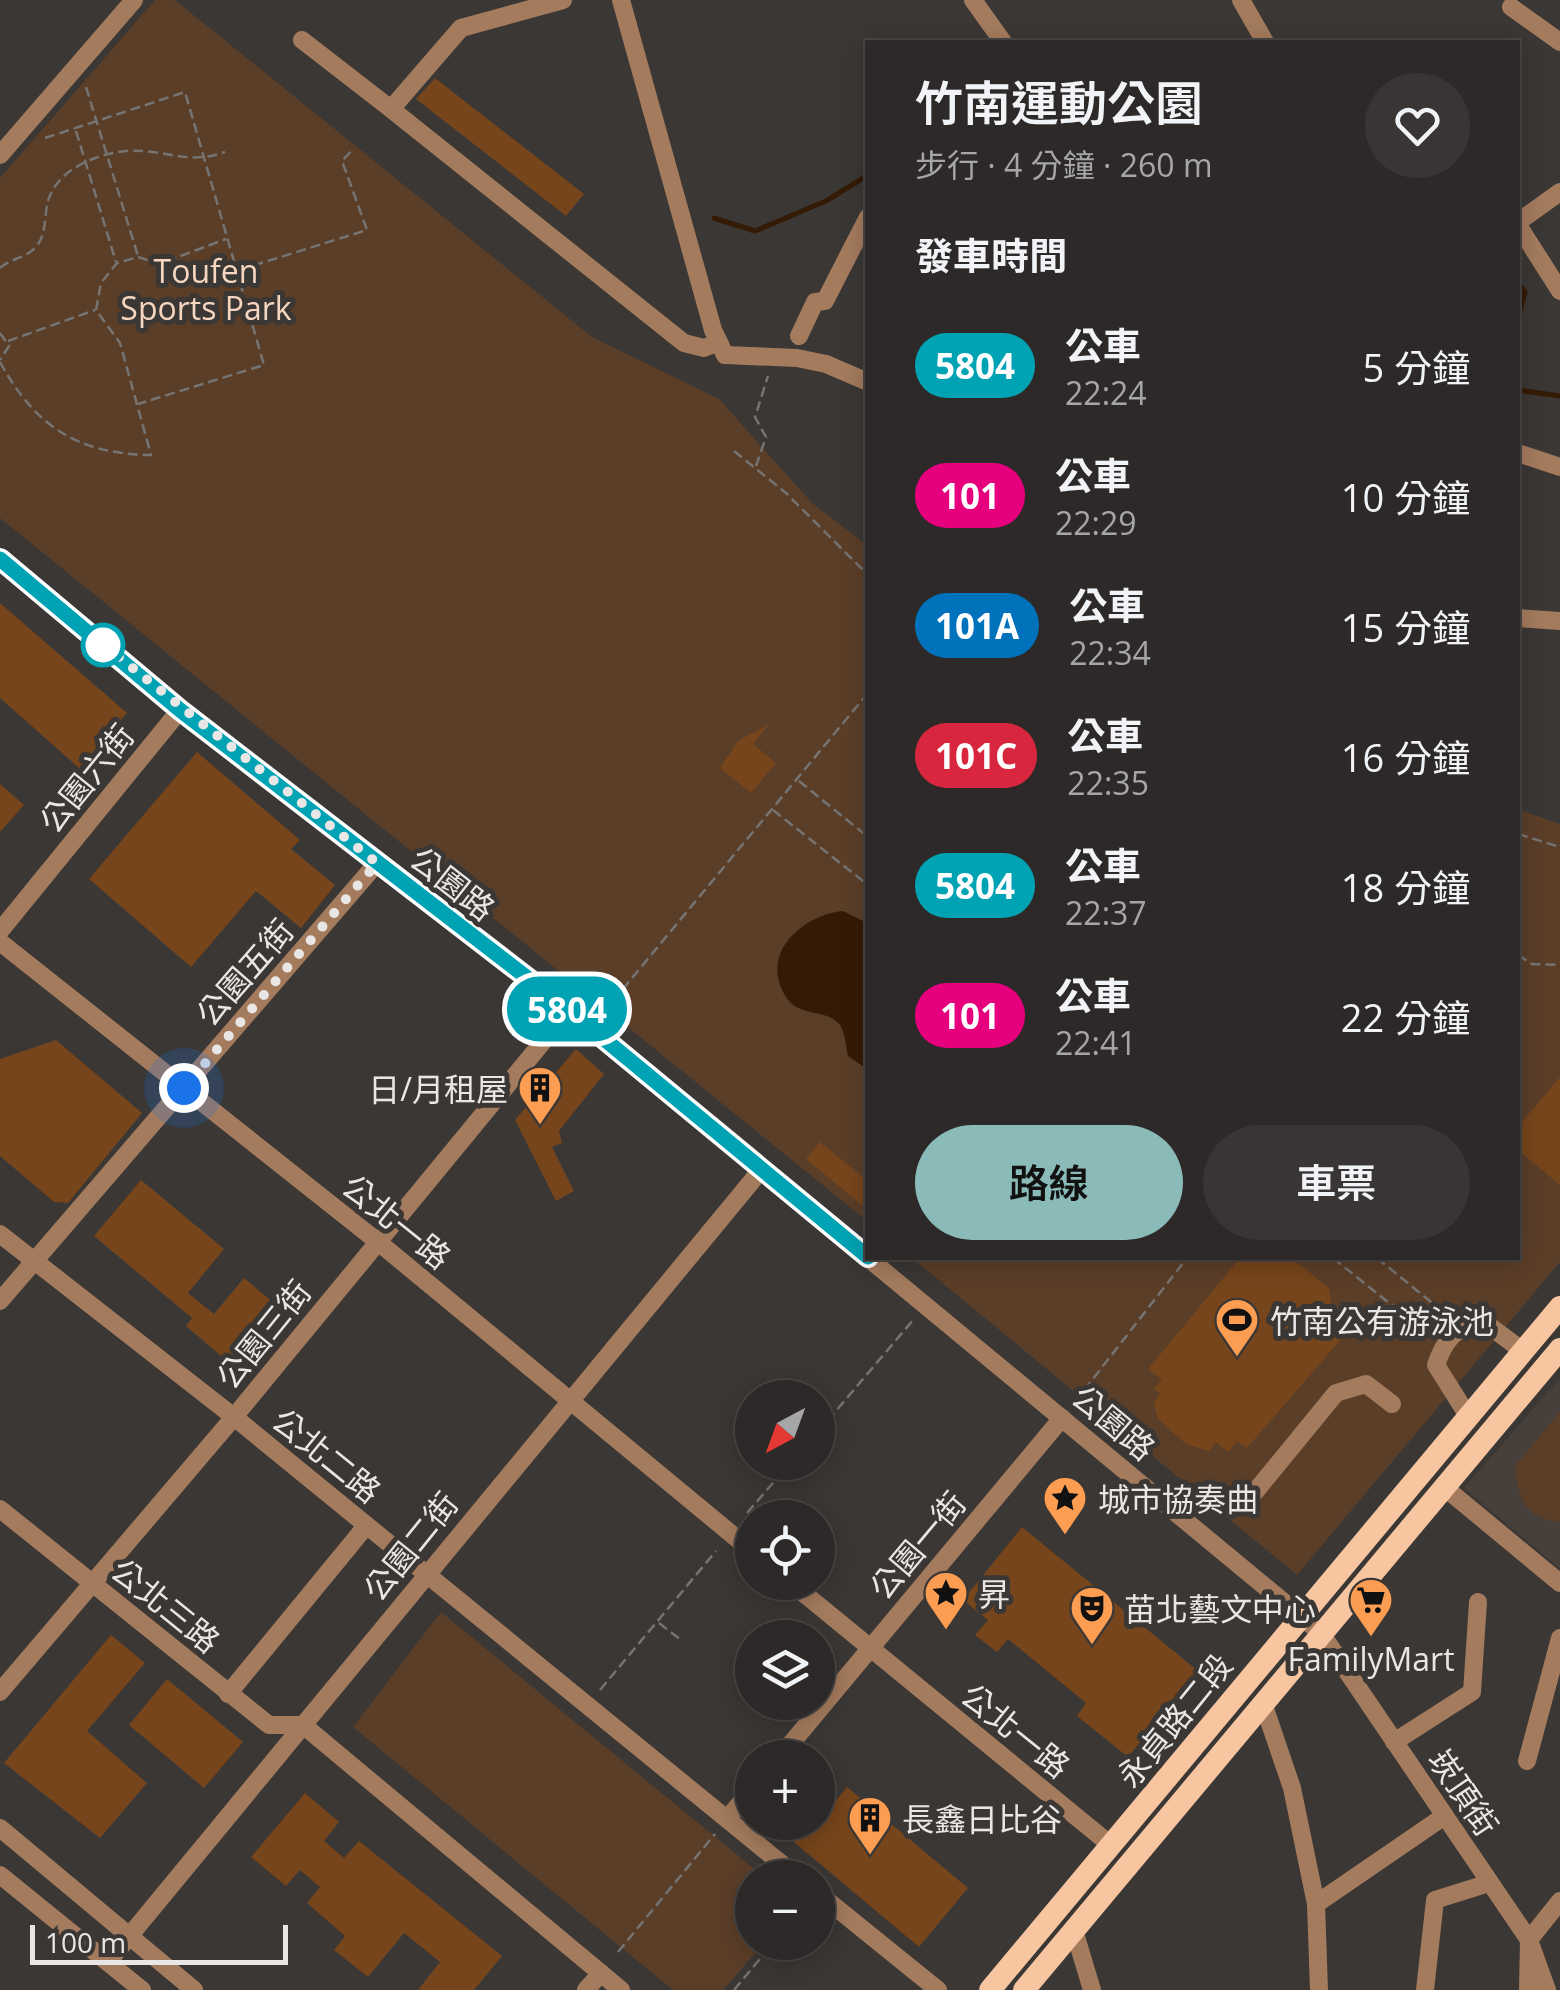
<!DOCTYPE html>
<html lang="zh-TW">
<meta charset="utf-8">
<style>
body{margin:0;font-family:"Open Sans","Noto Sans TC",sans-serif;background:#383534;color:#f1f3f6;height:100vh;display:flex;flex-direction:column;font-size:38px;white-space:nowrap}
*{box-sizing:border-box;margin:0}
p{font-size:32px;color:#a6a6a8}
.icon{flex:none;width:55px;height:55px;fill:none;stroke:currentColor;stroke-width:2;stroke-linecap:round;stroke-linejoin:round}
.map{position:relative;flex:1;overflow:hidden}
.panel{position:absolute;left:865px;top:40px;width:655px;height:1220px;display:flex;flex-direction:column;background:#2c2928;border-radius:0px;box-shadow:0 5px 25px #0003,0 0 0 2px #484545}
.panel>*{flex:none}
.badge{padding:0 20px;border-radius:32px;font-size:35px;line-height:65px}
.needle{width:65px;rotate:221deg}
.fabs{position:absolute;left:735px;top:1380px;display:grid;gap:20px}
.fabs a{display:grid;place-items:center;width:100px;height:100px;border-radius:50%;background:#2c2928;box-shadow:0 5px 25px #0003,0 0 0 2px #484545;font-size:50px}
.scale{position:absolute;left:30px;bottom:25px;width:258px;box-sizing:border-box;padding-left:10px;border:5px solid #e9e7e6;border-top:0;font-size:28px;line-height:35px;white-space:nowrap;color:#e9e7e6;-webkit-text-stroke:8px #3a3735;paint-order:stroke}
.you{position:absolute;width:50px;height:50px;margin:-25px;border:8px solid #fff;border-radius:50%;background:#1a73e8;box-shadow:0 0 0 15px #1a73e833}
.map>.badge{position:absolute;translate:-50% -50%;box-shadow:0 0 0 5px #fff}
h2{padding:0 50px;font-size:38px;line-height:90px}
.round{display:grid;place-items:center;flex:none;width:105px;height:105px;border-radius:52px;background:#383534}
.head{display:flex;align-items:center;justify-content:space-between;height:170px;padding:0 50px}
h1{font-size:48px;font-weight:600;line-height:75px}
.action{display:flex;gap:20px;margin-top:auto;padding:20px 50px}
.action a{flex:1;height:115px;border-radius:60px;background:#8bbbb9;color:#111;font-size:40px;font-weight:600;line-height:115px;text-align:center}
.action a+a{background:#383534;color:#f1f3f6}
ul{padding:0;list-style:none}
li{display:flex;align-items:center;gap:30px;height:130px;padding:0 50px}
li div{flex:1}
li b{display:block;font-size:38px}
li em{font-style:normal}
li .badge{min-width:110px;font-weight:700;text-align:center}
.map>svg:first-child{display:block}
</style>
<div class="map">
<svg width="1560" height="1990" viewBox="0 0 1560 1990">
<rect width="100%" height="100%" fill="#3a3735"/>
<path fill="#473f39" d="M1560 1378V1569L1464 1488Z"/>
<g fill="#5b3e28">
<path d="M155 0H175L592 337 719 399 812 503 867 545V1221L0 518V178Z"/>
<path d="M1518 809 1560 824V1262L1297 1575 912 1258H1518Z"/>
<path d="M1560 1412V1522C1525 1519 1518 1498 1515 1466Z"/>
<path d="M441 1612 764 1877 752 1878V1942L764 1943 723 1990H673L353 1727Z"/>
</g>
<path fill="#341b05" d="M843 911 867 923V1069L848 1056C846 1047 845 1032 840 1025 827 1008 799 1018 786 997 758 953 803 915 843 911Z"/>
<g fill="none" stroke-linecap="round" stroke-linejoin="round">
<g stroke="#341b05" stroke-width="5">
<path d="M714 218 755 231 826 201 868 175"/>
<path d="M1518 283 1525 292 1518 318"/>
<path d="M1518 390 1560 396"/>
</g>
</g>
<g fill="#76451c">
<path d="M435 78 584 194 566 216 416 99Z"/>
<path d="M0 603 127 713 79 768 0 698Z"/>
<path d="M769 724 753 744 776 763 751 793 720 768 738 741Z"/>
<path d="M197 752 300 840 291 849 335 885 301 928 256 891 191 967 89 879Z"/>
<path d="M0 784 24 805 0 832Z"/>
<path d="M56 1040 142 1113 68 1203 54 1202 0 1156V1059Z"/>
<path d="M576 1049 604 1074 559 1131 562 1143 552 1147 574 1191 556 1201 515 1120Z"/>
<path d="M1560 1077V1185L1518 1150V1127Z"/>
<path d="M820 1142 868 1181V1210L806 1159Z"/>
<path d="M141 1180 224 1249 188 1293 214 1314 244 1278 282 1310 234 1367 186 1326 192 1318 94 1236Z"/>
<path d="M1240 1258 1296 1262 1329 1288 1332 1308H1343L1342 1313 1355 1323 1247 1448 1237 1441 1228 1452 1216 1442 1209 1451 1186 1444 1158 1419 1154 1403 1160 1394 1154 1389 1162 1380 1148 1369Z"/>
<path d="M1022 1527 1198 1671 1128 1757 1077 1716 1086 1703 1008 1639 997 1652 975 1635 988 1620 963 1600Z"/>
<path d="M111 1635 145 1663 87 1731 147 1783 100 1838 4 1763Z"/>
<path d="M167 1679 243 1742 204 1788 129 1725Z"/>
<path d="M847 1787 968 1888 919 1947 770 1822H818Z"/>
<path d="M305 1793 339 1822 324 1841 344 1858 359 1841 502 1956 474 1990H418L440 1962 404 1933 368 1977 334 1950 345 1936 307 1903 320 1887 300 1870 286 1886 251 1857Z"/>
</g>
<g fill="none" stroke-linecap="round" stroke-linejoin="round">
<g stroke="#767472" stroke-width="2.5" stroke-dasharray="10 5" stroke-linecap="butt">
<path d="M86 87 138 256"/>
<path d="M76 131 116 262"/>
<path d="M45 138 185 92 264 365 138 404"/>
<path d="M0 268C10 259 24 258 34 249 48 236 43 215 49 198 60 168 97 154 126 151 164 148 186 166 225 152"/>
<path d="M239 270 367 230 342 161 353 149"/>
<path d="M0 333 9 346 0 360"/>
<path d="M8 341 95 310"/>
<path d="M0 362C35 426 77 454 151 455L120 343 96 310 101 283 117 263 138 257 159 264 226 239"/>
<path d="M734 451 786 493 868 575"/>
<path d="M756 466 766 437 755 417 768 376"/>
<path d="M799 781 868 837"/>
<path d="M773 810 868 885"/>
<path d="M1518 834 1560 847"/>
<path d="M1518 955 1532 964 1560 965"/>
<path d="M613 1001 868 693"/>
<path d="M1333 1258 1429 1335"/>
<path d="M1377 1258 1447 1315"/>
<path d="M1075 1402 1187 1258"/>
<path d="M818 1432 914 1319"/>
<path d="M747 1513 791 1462"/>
<path d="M659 1623 681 1640"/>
<path d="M600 1690 716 1551"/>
<path d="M618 1952 715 1834"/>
<path d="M734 1990 774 1942"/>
</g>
<g stroke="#a47b5d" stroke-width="18">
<path d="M563 0 461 28 391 109 684 343 704 348 719 342"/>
<path d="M621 0 713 330 725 355 797 358 826 364 868 382"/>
<path d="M973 0 1003 42"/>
<path d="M1241 0 1265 42"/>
<path d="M1511 7 1560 42"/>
<path d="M302 40 391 109"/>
<path d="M0 155 134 0"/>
<path d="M1518 222 1560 192"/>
<path d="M1518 225 1560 291"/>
<path d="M799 336 815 302 825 301 868 217"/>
<path d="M1518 453 1560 467"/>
<path d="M0 559 180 710 569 1010 868 1257"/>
<path d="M1518 618 1560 621"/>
<path d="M0 931 180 710"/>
<path d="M0 942 377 1241 752 1551"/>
<path d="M0 1234 234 1417 799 1878"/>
<path d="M868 1258 1321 1633 1529 1940 1547 1990"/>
<path d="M0 1301 377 863"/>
<path d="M1468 1416 1436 1365C1444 1341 1455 1328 1480 1319L1523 1351"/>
<path d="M1444 1487 1560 1583"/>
<path d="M1250 1498 1336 1393 1366 1384 1392 1404"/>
<path d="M0 1509 269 1725H303L621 1990"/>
<path d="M790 1582 1112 1846"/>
<path d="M0 1692 234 1417 569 1010"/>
<path d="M228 1694 366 1526"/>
<path d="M1263 1703 1292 1788 1316 1904 1319 1990"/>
<path d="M1394 1742 1472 1692 1478 1602"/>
<path d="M779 1758 1062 1418"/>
<path d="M1527 1761 1560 1638"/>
<path d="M727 1819 752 1789"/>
<path d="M0 1828 194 1990"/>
<path d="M0 1875 142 1990"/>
<path d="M818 1893 938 1990"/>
<path d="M1316 1904 1443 1817"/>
<path d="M1074 1930 1092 1990"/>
<path d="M108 1962 761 1170"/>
<path d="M586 1990 601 1973"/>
<path d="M1425 1990 1435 1900 1489 1883"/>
<path d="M1528 1990 1529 1940 1560 1901"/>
</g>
<g stroke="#f8c5a1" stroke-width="22">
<path d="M990 1990 1560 1307"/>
<path d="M1024 1990 1560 1349"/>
</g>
</g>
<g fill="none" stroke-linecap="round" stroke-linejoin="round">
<defs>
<path id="line" d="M0 559 180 710 569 1010 868 1257"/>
</defs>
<use href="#line" stroke="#fff" stroke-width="22"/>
<use href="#line" stroke="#00a3b4" stroke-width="15"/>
<path stroke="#e9e7e6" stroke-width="10" stroke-dasharray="0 18" d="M103 645 90 634 377 863 184 1088"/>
</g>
<defs>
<symbol id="building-pin" viewBox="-11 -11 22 30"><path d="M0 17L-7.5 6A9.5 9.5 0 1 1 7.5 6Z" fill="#fc9d52" stroke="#3a3735"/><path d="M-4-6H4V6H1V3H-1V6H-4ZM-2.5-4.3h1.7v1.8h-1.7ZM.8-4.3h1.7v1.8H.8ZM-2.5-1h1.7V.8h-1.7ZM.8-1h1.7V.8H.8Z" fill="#111"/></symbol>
<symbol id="stadium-pin" viewBox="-11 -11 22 30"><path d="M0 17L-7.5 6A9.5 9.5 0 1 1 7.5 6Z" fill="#fc9d52" stroke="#3a3735"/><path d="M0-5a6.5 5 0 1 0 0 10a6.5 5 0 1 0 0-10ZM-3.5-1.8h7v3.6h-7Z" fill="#111"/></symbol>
<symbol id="sight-pin" viewBox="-11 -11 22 30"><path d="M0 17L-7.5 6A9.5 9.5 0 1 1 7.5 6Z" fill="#fc9d52" stroke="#3a3735"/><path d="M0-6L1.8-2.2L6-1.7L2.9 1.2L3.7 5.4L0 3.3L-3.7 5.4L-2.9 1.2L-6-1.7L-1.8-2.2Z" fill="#111"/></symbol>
<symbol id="supermarket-pin" viewBox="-11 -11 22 30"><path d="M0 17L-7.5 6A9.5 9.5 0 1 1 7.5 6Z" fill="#fc9d52" stroke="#3a3735"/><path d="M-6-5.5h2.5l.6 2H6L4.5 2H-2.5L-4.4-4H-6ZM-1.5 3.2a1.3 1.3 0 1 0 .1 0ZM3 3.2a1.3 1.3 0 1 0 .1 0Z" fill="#111"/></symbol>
<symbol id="theatre-pin" viewBox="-11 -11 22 30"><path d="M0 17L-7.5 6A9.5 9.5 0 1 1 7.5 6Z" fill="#fc9d52" stroke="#3a3735"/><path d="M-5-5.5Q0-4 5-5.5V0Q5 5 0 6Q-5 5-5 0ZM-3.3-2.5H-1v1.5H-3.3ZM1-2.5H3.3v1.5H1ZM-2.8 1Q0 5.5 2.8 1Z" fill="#111"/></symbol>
</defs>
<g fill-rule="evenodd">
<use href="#building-pin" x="515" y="1063" width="50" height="68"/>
<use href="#stadium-pin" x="1212" y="1295" width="50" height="68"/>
<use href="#sight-pin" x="1040" y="1473" width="50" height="68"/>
<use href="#sight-pin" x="921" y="1568" width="50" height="68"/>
<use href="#supermarket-pin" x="1346" y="1575" width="50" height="68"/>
<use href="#theatre-pin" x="1067" y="1583" width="50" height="68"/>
<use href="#building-pin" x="845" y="1793" width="50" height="68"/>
</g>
<circle fill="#fff" stroke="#00a3b4" stroke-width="5" cx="103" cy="645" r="20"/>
<g text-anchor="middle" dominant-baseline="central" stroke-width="10" stroke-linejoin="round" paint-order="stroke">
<g font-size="32" fill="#f6d6bf" stroke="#3a3735">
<text x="206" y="270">Toufen<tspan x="206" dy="37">Sports Park</tspan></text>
</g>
<g font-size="32" fill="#e9e7e6" stroke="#3a3735">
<text transform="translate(86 778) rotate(-51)">公園六街</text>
<text transform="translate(453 883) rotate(38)">公園路</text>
<text transform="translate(244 972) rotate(-49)">公園五街</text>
<text transform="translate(397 1221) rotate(39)">公北一路</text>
<text transform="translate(263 1334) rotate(-51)">公園三街</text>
<text transform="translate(1114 1422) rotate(40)">公園路</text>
<text transform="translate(327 1455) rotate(39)">公北二路</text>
<text transform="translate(917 1545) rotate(-50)">公園一街</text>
<text transform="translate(410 1546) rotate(-51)">公園二街</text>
<text transform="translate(166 1605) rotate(39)">公北三路</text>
<text transform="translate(1174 1720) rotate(-51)">永貞路二段</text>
<text transform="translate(1016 1730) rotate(39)">公北一路</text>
<text transform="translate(1464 1792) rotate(56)">崁頂街</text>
</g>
<g font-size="32" fill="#e9e7e6" stroke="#3a3735" text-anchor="start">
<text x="508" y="1088" text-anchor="end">日/月租屋</text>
<text x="1270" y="1320">竹南公有游泳池</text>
<text x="1098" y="1498">城市協奏曲</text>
<text x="978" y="1593">昇</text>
<text x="1124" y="1608">苗北藝文中心</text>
<text x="1371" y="1658" text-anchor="middle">FamilyMart</text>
<text x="902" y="1818">長鑫日比谷</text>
</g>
</g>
</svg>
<div class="fabs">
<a><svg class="needle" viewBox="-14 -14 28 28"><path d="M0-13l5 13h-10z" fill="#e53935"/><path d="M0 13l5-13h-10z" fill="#a6a6a8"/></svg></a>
<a><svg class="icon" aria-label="locate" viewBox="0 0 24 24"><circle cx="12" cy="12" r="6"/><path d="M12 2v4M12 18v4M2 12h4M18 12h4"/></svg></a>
<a><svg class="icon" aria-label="layers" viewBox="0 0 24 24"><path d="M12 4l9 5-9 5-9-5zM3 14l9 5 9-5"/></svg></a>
<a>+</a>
<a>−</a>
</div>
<div class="scale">100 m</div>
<div class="you" style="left:184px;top:1088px"></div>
<b class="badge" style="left:567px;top:1009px;background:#00a3b4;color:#fff">5804</b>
<section class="panel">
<div class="head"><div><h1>竹南運動公園</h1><p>步行 · 4 分鐘 · 260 m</p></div><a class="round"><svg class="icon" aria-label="heart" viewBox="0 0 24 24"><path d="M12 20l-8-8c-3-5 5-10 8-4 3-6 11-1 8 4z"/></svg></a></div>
<h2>發車時間</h2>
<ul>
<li><span class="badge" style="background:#00a3b4;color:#fff">5804</span><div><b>公車</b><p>22:24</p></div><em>5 分鐘</em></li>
<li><span class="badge" style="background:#e6007e;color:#fff">101</span><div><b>公車</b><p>22:29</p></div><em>10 分鐘</em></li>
<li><span class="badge" style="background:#0072bc;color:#fff">101A</span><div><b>公車</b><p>22:34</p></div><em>15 分鐘</em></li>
<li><span class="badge" style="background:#d7263d;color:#fff">101C</span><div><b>公車</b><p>22:35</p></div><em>16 分鐘</em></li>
<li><span class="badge" style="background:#00a3b4;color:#fff">5804</span><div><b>公車</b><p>22:37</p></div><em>18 分鐘</em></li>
<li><span class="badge" style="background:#e6007e;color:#fff">101</span><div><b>公車</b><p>22:41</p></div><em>22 分鐘</em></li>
</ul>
<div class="action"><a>路線</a><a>車票</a></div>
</section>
</div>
